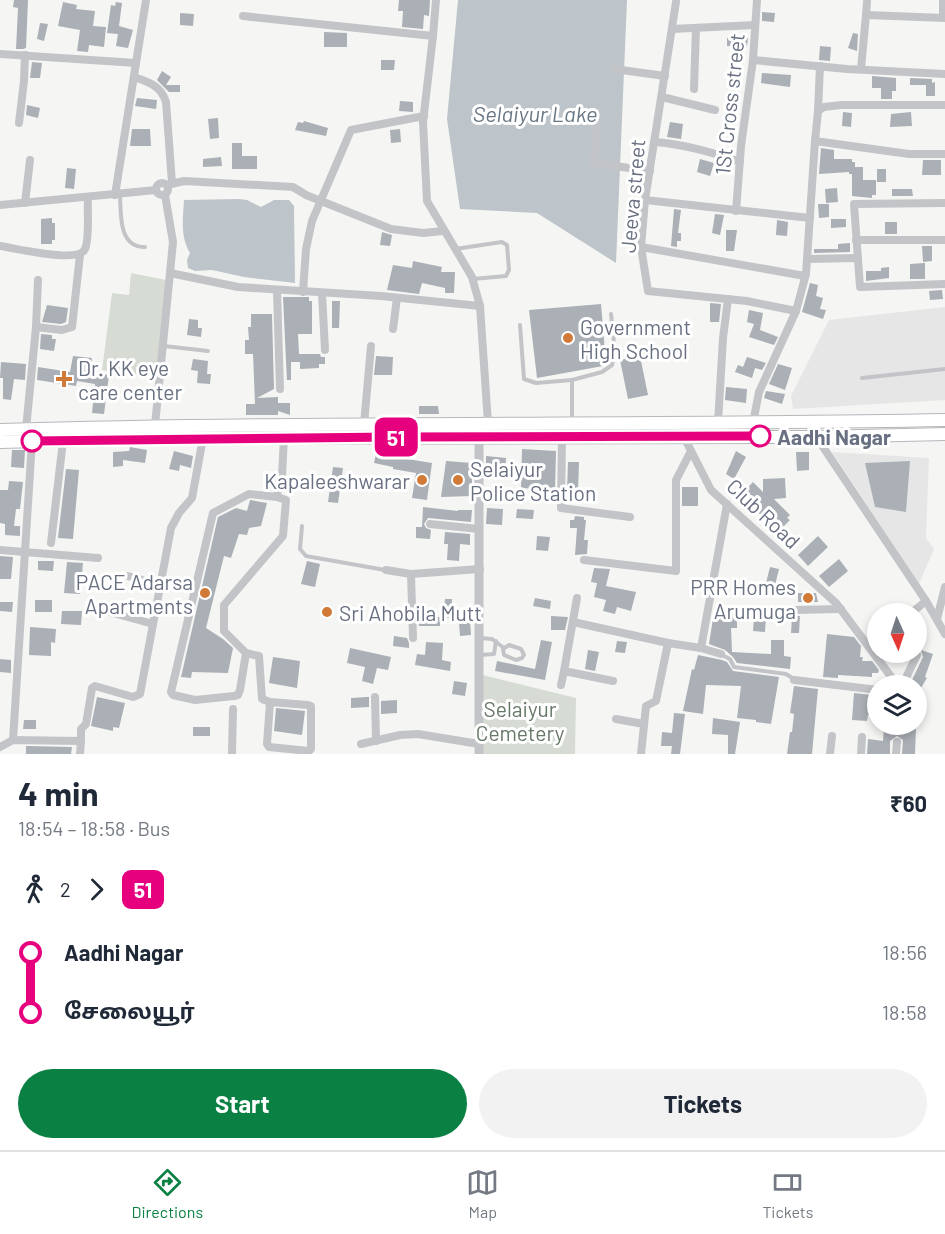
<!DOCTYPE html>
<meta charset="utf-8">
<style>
body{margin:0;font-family:Barlow,"Noto Sans Tamil",sans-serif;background:#f2f2f3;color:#1f2937;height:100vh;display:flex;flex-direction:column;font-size:22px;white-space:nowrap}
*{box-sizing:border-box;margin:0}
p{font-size:20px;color:#747a83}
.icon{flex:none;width:33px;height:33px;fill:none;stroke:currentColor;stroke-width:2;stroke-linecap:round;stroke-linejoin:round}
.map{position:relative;height:754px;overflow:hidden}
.sheet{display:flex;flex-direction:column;background:#fff;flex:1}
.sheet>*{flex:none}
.badge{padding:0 12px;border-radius:9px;font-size:21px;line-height:39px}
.needle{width:39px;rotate:177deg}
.fabs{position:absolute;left:867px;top:603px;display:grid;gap:12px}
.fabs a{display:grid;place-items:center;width:60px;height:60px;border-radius:50%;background:#fff;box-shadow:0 3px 9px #0003;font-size:30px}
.map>.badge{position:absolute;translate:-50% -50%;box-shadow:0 0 0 3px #fff}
.legs{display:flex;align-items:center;gap:9px;height:66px;padding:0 18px;font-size:20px}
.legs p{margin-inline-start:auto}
.overview{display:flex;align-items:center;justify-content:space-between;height:102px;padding:0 18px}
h1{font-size:33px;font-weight:700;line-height:45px}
.action{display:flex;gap:12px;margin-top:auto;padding:12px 18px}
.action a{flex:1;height:69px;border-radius:36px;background:#0b8043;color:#fff;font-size:24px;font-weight:700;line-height:69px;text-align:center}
.action a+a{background:#f2f2f3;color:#1f2937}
ul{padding:0 18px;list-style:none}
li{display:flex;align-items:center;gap:21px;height:60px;font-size:22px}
li i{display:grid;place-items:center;width:9px;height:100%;margin:0 8px;background:currentColor}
li i::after{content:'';width:15px;height:15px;margin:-8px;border:4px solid;border-radius:50%;background:#fff}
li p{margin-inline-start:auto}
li:first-child i{background:linear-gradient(#0000 50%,currentColor 0)}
li:last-child i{background:linear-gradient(currentColor 50%,#0000 0)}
.menu{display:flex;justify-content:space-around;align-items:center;height:84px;border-top:2px solid #e0e1e3;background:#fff;font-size:16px;color:#747a83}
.menu a{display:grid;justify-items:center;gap:3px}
.menu .on{color:#0b8043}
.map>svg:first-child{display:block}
</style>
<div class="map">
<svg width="945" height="754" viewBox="0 0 945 754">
<rect width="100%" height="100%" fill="#f5f6f3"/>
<g fill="#e6e6e6">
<path d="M945 307V400L793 409 791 396 829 320Z"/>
<path d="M832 452 929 458 926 538 934 549 919 584Z"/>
</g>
<g fill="#d6dcd4">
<path d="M131 273 166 280 156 377 102 370 112 293 129 295Z"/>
<path d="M483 675 576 698 575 754H483Z"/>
</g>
<g fill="#bdc4ca">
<path d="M458 0H627L616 263 537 213 460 209 447 119Z"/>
<path d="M239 199 247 200 261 207 274 200H289L294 206 295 283 244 277 212 270 195 271 188 268 187 260 190 253C180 236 183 219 184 200Z"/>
</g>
<g fill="#abafb6">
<path d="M14 0H28L26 48 23 49H16L18 8 13 7Z"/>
<path d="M399 0H430L429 16 424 15 423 29 402 27 403 11H398Z"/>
<path d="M63 2 77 5 76 9 95 11 93 26 106 27 104 47 89 45 88 52 77 51 80 30 58 26Z"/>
<path d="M116 2 122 3 119 26 133 30 128 48 116 46 118 34 107 33 111 5 115 6Z"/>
<path d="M762 12 775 13 774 22 762 21Z"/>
<path d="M180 13 194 14 193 26 180 25Z"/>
<path d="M40 23 48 24 44 41 37 39Z"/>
<path d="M324 32 347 33V47H324Z"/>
<path d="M853 33 858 34 857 51 848 48Z"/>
<path d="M727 38H748L747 47 727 46Z"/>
<path d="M820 46 831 47 830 61 819 60Z"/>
<path d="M381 60H395L394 70H381Z"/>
<path d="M32 62 42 63 40 78H30Z"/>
<path d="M162 71 171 77 166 85H180V92H169L157 80Z"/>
<path d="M762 73 791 75 790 87 761 83Z"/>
<path d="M872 76 896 78V91H892V99H881V88H872Z"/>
<path d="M910 78 932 79V83L935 82V96H926V85H910Z"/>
<path d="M137 98 157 100 156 109 135 106Z"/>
<path d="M400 101 413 102V112L399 111Z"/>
<path d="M27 105 40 108 38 118 26 115Z"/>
<path d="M843 112 852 113 851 127 842 126Z"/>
<path d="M911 112 912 126 890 127 891 114Z"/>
<path d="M218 118 219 138 210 139 208 119Z"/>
<path d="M304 121 328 128 326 136 295 130 298 122 303 123Z"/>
<path d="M670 122 683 124 681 139 667 137Z"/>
<path d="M132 129H150L151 146H130Z"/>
<path d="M400 129 401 142 391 143 390 130Z"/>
<path d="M232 143H242V156H257V169H232Z"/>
<path d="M821 148 834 150V159H852V162H855V167H863V180H876V195H872V198L852 196V174H849V172L819 174Z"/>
<path d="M221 157 222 166 203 167V159Z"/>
<path d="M700 159 714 163 710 176 697 172Z"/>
<path d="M923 160H941V175H922Z"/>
<path d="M67 168 76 169 74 189 65 188Z"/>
<rect x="877" y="169" width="9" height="13"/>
<path d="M837 188 838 202 826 203 825 189Z"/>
<path d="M892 189H912L913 196H892Z"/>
<path d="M818 204H829V217L819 218Z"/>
<path d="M674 209 681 210 678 233H681V241H677V247L671 246Z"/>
<path d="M715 214 724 215 720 235 712 233Z"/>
<path d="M52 218V223H55V240H52V244H41V219Z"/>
<path d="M831 219H846V227L831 228Z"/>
<path d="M777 220 788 222 787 236 776 235Z"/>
<rect x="885" y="222" width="12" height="12"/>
<path d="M726 230H737L734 251H726Z"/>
<path d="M382 232 392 235 390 246 380 245Z"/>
<path d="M850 243V252L814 253V249H838V244Z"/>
<path d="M922 246H932V261L923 262Z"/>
<path d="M413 261 442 267 441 272H455L454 293H445V288L422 283 419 294 387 290 393 265 412 268Z"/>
<path d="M925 263V279H910V264Z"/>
<path d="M889 267V278L866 281V271H881V268Z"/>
<path d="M810 283 818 285 816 296 823 298 820 309 826 310 823 319 802 312Z"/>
<path d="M942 290 943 299 930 300 929 291Z"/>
<path d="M283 297H309V301H312V334H298L299 354H320L321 357H325V364H319V368L300 369V362H291V380H287V382Z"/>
<path d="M332 301H340L339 328H332Z"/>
<path d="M710 303 721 304 719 322H710Z"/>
<path d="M601 304 606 364 603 366 537 378 529 310Z"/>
<path d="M47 305 68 308 66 322 61 324 42 322Z"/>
<path d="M749 310 763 313 760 330 778 337 774 345 749 337 754 324 747 322Z"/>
<path d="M251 314H272L274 389 257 398 278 397V403H290V415L278 411V415H246V404H255L253 354H245V340H249L248 327H251Z"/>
<path d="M189 319 198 320V328H202L201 337 187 335Z"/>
<path d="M41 334 52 335V339H56L54 351 40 349Z"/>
<path d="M73 356 92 358 90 373 109 375 104 414 92 413 95 384 77 381 76 386 37 380 38 367 70 372Z"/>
<path d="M376 356 393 357 392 375H374Z"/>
<path d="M640 356 648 395 628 399 620 360Z"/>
<path d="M747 357 766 363 762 370 755 368 752 378 735 372 738 365 743 367Z"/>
<path d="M193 359 208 361 207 374H211L210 384 197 383 198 371 191 370Z"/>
<path d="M1 362 26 364 25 380 14 379 11 400 3 399V378H0Z"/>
<path d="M778 364 792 368 785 390 769 384Z"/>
<path d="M726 387 747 389 746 403 725 400Z"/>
<path d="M766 391 785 394 782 404 764 398Z"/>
<path d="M419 406H438L439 414H419Z"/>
<path d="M130 447 147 450 145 463 123 460V466L113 467V452L129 451Z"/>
<path d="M522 449 556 451 555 490 521 488Z"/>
<path d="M12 450H25L24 468 11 467Z"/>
<path d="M174 451 193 456 191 468 180 465 179 471 169 469Z"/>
<path d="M736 451 746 457 734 479 726 474Z"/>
<path d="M796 452H809V470L797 471Z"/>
<path d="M376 454 432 463 427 500 412 498 416 473 393 469V467L374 463Z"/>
<path d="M486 456 506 458 505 473H486Z"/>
<path d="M446 461 472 463V496L441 497Z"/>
<path d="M910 461 906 512 875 507 865 463Z"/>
<path d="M568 462H579L578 491H567Z"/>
<path d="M333 467 343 468 338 503 328 502Z"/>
<path d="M66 469 79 470 73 539 58 538Z"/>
<path d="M785 478 786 498 774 499 790 515 787 518 790 520 782 528 779 526 776 529 740 496 753 482 763 492V479Z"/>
<path d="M9 481 23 482 20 509H16L14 526H20V536L5 535V524L0 523V490H8Z"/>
<rect x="682" y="487" width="16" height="19"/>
<path d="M581 490 592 491 591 501H580Z"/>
<path d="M250 500 267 503 261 526 249 528 247 535 239 534 231 558 224 556 206 628 223 639 233 648 228 673 192 672 191 678 181 677 218 517 236 508 247 511Z"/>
<path d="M423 507 458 511V510H472L471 522 428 518 424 524 426 528 431 530 430 539 416 538V527H422Z"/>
<path d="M487 508 503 509 502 525 486 524Z"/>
<path d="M517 509 534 510 533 519 516 518Z"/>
<path d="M575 516 584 517V520H586L584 540H588L587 554 575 555 577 528H570V520H574Z"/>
<path d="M445 532 470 534V545L460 544 459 561 447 560 448 544H444Z"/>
<path d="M537 536 550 537 548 551 536 550Z"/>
<path d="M818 536 828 547 808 566 798 555Z"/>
<path d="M0 556 13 557 11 579H0Z"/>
<path d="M839 559 848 571 829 587 819 576Z"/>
<path d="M38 561H54L53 571 38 570Z"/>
<path d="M307 561 320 564 315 587 301 584Z"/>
<path d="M67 562 83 563 80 594 64 593Z"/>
<path d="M770 567 779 569 774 589 765 587Z"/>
<path d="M594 568 610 569 606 586 636 592 631 611 617 607 615 614 603 611 606 600 594 597 597 583 591 582Z"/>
<path d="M798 593H816L818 602H798Z"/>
<path d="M535 598 551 601 550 609 533 606Z"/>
<path d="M445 599H452V618H444Z"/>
<rect x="35" y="600" width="17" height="12"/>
<path d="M0 602H13L12 612 0 611Z"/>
<path d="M62 611H82L81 625 61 624Z"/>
<path d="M714 612H737V628H731L732 652 771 654V640H784V656L791 657 790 669 737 663 733 657 725 650 709 644Z"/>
<path d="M418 616 440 617V626H419Z"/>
<path d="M551 616 568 617 565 630H551Z"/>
<path d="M792 616H800L799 633H791Z"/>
<path d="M754 617H766L765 632 753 631Z"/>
<path d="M470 621 471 635 460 636 459 622Z"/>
<path d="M30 627 56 629 55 643 51 642V656L29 655Z"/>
<path d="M827 634 854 637 861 646 860 657H863L862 661H872L879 670 878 673H872V677L838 675V678L823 677Z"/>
<path d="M394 636 407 638 409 643V648L393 646Z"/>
<path d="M541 640 552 642 545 680 495 671 497 661 535 669Z"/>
<path d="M617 641 627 642 625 653 615 652Z"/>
<path d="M426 642 443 643 442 660 451 662 450 671 415 665 417 654 425 655Z"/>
<path d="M350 648 391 657 388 670 377 668 373 684 362 681 365 667 347 663Z"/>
<path d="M588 650 599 652 595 671 585 669Z"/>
<path d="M921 650 933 654 925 677 927 678 916 696V685L911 682 923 657Z"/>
<path d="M698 655 722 660 727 662 733 671 779 677 771 724 756 722V720L737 718 741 686 706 685 703 714 683 711 692 669 694 670Z"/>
<path d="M273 657 300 661 297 688 269 683Z"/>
<path d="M0 659 11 660V673L0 672Z"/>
<path d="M454 681 467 683 465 696 452 694Z"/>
<path d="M794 686 818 689 812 754H787L790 732H792L794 714 790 713Z"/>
<path d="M854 693 872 695 871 715H868L867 721 852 720Z"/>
<path d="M97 697 125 703 119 728 113 727V731L91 726Z"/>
<path d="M366 697H369V707L351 708V698Z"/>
<path d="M397 700V713L381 714V701Z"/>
<path d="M276 708 305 711 302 735 274 731Z"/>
<path d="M674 713 685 714 680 754H671L672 746H661L662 732 672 733Z"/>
<path d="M713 718 740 722 735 754H728V735L712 734Z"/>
<path d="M24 720H36V729H23Z"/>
<rect x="193" y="727" width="17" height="9"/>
<path d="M884 727 916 729 915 754H902L903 740 897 736 890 741V754H867L868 739 883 741Z"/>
<path d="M26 746 72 747 71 754H26Z"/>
</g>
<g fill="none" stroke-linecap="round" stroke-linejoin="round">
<defs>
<g id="primary">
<path d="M0 430C315 421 630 426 945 420"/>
<path d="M0 442 155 438 817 437 945 434"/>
</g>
</defs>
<use href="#primary" stroke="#b5b7bb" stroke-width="14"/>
<g stroke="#c2c4c8" stroke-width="4">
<path d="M120 194C121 214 118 247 145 247"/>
<path d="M455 249 502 242 507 245 509 270 506 276 473 279"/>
<path d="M520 325 524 379 536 383 572 380"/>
<path d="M164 346 208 351"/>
<path d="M862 378 945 369"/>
<path d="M572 422V380L602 372 612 365 615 352 611 314"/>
<path d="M302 526 300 549 306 556 385 570"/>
<path d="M480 638 492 639 504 648"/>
<path d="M509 645 521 649 524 655 522 658 516 660 504 655 503 649Z"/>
<path d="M480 655 494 654 496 641"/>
<path d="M722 655 730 659 734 667 786 674 794 679"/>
</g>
<g stroke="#c2c4c8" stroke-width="8">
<path d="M943 0V17"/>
<path d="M676 2 645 200 641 247 648 291 747 301 796 311"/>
<path d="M866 15 867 2"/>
<path d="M243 16 433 36 423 122 427 201 472 277 480 306 488 423"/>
<path d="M672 29 755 25"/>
<path d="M433 36 436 0"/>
<path d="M0 54 136 63"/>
<path d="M753 60 847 69 945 74"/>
<path d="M614 69 665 76"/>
<path d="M861 69 866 15 945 18"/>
<path d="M134 77C149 82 161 86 166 102L172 183"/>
<path d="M694 89 696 28"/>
<path d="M662 97 715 110"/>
<path d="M818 111 820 66"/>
<path d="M597 113 594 163 650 171"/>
<path d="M19 123 24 81 25 55"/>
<path d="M815 141 818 111 824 107 841 105H945"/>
<path d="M654 142C684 144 712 152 740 162"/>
<circle cx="162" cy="189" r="6"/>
<path d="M167 185 184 181 293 187 306 195 391 229 423 233 443 231"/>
<path d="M115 195 146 0"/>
<path d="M645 200 810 218"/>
<path d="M25 203 30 160"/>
<path d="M945 203 854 204 860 287 945 284"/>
<path d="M0 205 156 190"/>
<path d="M736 211 741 146 753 60 757 0"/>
<path d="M856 240H945"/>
<path d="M0 246C15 248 79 264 85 249 90 238 87 210 88 197"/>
<path d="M641 247 805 276"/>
<path d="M807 259 858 258"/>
<path d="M170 273 238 287 381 296 480 306"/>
<path d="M277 291 280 389"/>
<path d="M303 292 306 249 312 221 351 130 424 116"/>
<path d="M322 293 325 350"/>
<path d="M36 327 62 330 72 327 80 255"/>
<path d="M393 329 397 298"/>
<path d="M718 423 723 338 728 299"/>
<path d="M753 423 759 392 796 311 806 274 815 141 909 154H945"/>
<path d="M807 423 926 601 945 634"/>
<path d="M364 424 371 346"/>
<path d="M155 425 173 242 165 195"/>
<path d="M26 429 36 327 38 280"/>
<path d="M562 436 561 508 630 517"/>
<path d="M684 437 711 490 836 603 898 686"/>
<path d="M277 497 286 500 283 536 224 605V631L246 653 240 690 238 695 234 696 195 700 173 695 171 692 213 513 249 494 277 497 279 479 282 476 284 437"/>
<path d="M430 524 479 529"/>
<path d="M51 543 63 441"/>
<path d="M0 550 98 558"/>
<path d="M584 560 676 571V480L691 451"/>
<path d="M386 570 411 574 480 569"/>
<path d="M411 574 413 638"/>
<path d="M128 576 160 585"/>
<path d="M577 598 564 671 613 681"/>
<path d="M106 611 153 624"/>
<path d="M756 611 841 609"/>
<path d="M910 614 926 601"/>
<path d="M937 619 945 587"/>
<path d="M573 622 668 643 701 648 721 654"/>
<path d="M869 646 878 639"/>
<path d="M701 648 727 504"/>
<path d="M246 653 259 656 262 699 270 702 308 705 311 706V749L309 751 269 747 267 744 270 702"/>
<path d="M794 680 878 690"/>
<path d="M561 685 564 671"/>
<path d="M902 686 917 655"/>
<path d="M375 697 376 741"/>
<path d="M616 719 644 724"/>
<path d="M13 740 32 441"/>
<path d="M81 741V729L86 724 92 688 95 686 133 697 140 694 171 528 179 513 192 498 203 438"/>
<path d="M361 744 400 735 418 734 479 744"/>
<path d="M0 747 13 740 81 741 80 754"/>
<path d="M232 754 233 709"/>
<path d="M641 754 646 706 656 701 668 643"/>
<path d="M830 754 832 736"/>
<path d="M861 754 862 737"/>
<path d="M896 754 897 742"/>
</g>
<path stroke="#c2c4c8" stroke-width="9" d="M479 754V446L480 436 488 423"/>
<use href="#primary" stroke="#fff" stroke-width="12"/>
</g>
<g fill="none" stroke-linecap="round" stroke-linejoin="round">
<defs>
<path id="line-1" d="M32 441 393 437 760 436"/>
</defs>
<use href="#line-1" stroke="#fff" stroke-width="14"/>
<use href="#line-1" stroke="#e6007e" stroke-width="9"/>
</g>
<g fill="#d17a37" stroke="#fff" stroke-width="2">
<circle cx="568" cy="338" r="6"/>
<path d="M61 370h6v6h6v6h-6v6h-6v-6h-6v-6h6z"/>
<circle cx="422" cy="480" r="6"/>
<circle cx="458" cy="480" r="6"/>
<circle cx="205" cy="593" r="6"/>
<circle cx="808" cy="598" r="6"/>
<circle cx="327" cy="612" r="6"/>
</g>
<g fill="#fff" stroke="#e6007e" stroke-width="3">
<circle cx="760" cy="436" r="10"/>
<circle cx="32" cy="441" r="10"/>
</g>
<g text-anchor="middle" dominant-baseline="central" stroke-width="6" stroke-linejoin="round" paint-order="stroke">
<g font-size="21" fill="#687081" stroke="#fff">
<text transform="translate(729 104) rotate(-84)">1St Cross street</text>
<text transform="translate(632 196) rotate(-85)">Jeeva street</text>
<text transform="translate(764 513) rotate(43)">Club Road</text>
</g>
<g font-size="21" fill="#687081" stroke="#fff" text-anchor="start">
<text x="580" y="326">Government<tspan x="580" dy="24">High School</tspan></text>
<text x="78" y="367">Dr. KK eye<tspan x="78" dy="24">care center</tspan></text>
<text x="470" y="468">Selaiyur<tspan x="470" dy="24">Police Station</tspan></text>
<text x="410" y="480" text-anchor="end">Kapaleeshwarar</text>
<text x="193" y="581" text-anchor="end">PACE Adarsa<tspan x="193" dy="24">Apartments</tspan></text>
<text x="796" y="586" text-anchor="end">PRR Homes<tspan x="796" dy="24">Arumuga</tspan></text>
<text x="339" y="612">Sri Ahobila Mutt</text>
</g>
<g font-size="21" font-weight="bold" fill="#687081" stroke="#fff" text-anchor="start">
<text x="777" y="436">Aadhi Nagar</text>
</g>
<g font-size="21" fill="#667866" stroke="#fff">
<text x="520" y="708">Selaiyur<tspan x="520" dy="24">Cemetery</tspan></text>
</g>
<g font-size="22" font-style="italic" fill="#697784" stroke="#fff">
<text x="535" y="113">Selaiyur Lake</text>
</g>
</g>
</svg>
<div class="fabs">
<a><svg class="needle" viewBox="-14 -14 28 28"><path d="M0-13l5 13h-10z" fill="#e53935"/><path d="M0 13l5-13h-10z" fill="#747a83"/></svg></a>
<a><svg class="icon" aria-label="layers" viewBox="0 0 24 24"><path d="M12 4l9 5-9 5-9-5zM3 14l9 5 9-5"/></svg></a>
</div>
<b class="badge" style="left:396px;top:437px;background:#e6007e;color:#fff">51</b>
</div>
<section class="sheet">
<div class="overview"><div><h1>4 min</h1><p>18:54 – 18:58 · Bus</p></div><b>₹60</b></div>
<div class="legs"><svg class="icon" aria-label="walk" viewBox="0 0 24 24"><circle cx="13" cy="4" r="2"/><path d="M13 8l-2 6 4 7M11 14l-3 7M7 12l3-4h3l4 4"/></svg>2<svg class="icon" aria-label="forward" viewBox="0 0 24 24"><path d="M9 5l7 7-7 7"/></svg><b class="badge" style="background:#e6007e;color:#fff">51</b></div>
<ul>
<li><i style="color:#e6007e"></i><b>Aadhi Nagar</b><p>18:56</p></li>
<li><i style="color:#e6007e"></i><b>சேலையூர்</b><p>18:58</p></li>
</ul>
<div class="action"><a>Start</a><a>Tickets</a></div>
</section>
<nav class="menu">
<a class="on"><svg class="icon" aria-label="directions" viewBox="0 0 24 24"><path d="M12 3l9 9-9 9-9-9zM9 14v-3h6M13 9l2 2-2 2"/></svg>Directions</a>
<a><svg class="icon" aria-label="map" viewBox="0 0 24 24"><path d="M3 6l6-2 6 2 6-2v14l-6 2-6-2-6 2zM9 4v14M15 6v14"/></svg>Map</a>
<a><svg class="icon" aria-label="tickets" viewBox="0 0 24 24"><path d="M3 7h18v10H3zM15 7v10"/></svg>Tickets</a>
</nav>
